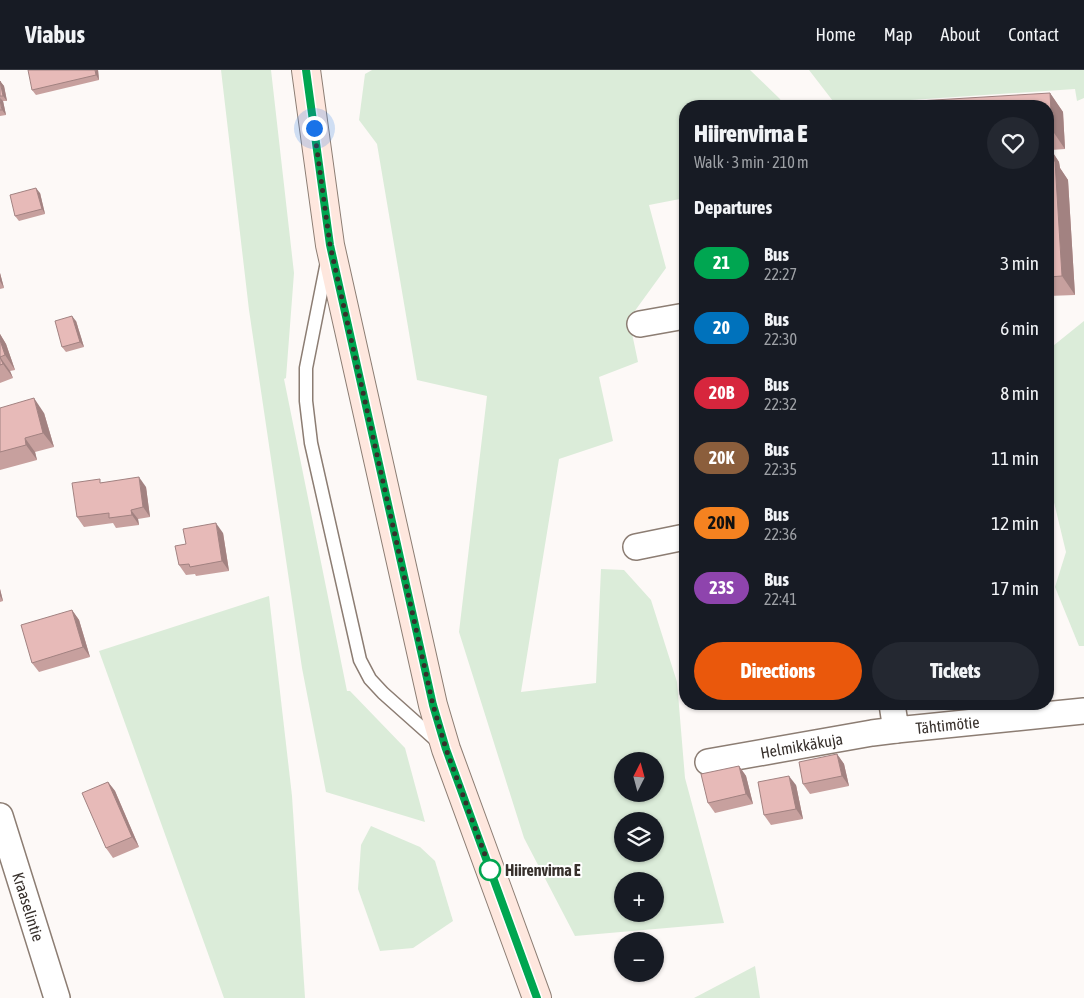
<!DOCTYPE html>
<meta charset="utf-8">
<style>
body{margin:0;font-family:"Asap Condensed",sans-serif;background:#242831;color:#f1f3f6;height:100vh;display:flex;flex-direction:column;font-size:19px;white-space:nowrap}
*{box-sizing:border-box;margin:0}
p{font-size:16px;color:#9ea1a6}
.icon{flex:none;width:28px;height:28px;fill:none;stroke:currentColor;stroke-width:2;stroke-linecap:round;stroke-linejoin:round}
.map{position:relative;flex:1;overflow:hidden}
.details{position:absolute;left:679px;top:30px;width:375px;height:610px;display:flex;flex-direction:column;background:#171b24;border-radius:20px;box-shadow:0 1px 4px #0004}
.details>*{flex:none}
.badge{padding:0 10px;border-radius:16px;font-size:18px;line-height:32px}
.needle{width:32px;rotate:6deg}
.controls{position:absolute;left:614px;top:682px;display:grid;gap:10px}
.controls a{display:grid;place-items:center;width:50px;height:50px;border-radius:50%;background:#171b24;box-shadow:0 1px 4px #0004;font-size:25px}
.you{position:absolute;width:25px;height:25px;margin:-12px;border:4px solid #fff;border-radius:50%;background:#1a73e8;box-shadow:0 0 0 8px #1a73e833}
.map>.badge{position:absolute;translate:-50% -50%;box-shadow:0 0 0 2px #fff}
h2{padding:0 15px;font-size:19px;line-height:45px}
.round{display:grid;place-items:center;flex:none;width:52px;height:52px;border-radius:26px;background:#242831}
.summary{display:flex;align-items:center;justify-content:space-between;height:85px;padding:0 15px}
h1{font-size:24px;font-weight:800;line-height:38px}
.action{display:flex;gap:10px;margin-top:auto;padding:10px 15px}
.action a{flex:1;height:58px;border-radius:30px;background:#ea580c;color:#fff;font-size:20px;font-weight:800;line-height:58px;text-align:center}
.action a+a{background:#242831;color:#f1f3f6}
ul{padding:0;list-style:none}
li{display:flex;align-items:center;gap:15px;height:65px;padding:0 15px}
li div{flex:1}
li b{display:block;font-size:19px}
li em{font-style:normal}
li .badge{min-width:55px;font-weight:700;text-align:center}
header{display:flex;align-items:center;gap:30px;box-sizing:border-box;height:70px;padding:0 25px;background:#171b24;border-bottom:1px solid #363941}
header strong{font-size:24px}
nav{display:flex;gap:28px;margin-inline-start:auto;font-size:18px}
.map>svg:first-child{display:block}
</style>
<header>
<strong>Viabus</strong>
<nav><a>Home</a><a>Map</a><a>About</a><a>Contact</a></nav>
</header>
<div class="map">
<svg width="1084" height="928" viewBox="0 0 1084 928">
<rect width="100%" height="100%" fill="#fdf9f7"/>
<g fill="#dbecd9" fill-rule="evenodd">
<path d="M221 0H271L294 203 286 308 284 309 347 621H350L405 678 425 752 326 722 302 598 249 240Z"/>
<path d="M372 0H750L780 29 783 36H685V128L649 135 666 198 629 249 638 292 599 307 613 371 559 389 521 622 596 613 601 499 624 500 651 530 677 612 685 708 724 853 575 866 524 768 459 562 487 326 417 310 377 74 359 50 365 4ZM622 691H655V724H622ZM622 751H655V784H622ZM622 811H655V844H622Z"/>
<path d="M809 0H1084V28L1077 31 1075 19 836 35Z"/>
<path d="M1084 251V576H1079L1055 517 1066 482 1052 424H1048V280Z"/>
<path d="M269 526 292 726 305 928H224L99 581Z"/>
<path d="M371 756 420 777 435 791 453 851 413 878 380 881 358 819 361 775Z"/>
<path d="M755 896 760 928H694Z"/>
</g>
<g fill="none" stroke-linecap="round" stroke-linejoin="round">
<defs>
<path id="lane" d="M327 192 306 298V331L311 373 360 590 370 609 383 623 438 672"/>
<g id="street">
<path d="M640 254 685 246"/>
<path d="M636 477 685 467"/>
<path id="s1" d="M892 634 896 660 1084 641"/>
<path id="s2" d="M708 692 872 663 896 660"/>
<path id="s3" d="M0 746 57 928"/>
</g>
<path id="secondary" d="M306 0 330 175 433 635 446 679 537 928"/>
</defs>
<use href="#lane" stroke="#8c7d73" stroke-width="15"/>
<use href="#street" stroke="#8c7d73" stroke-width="28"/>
<use href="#secondary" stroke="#8c7d73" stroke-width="30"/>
<use href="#lane" stroke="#fff" stroke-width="12"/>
<use href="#street" stroke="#fff" stroke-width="25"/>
<use href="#secondary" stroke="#fee7de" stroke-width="28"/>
</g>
<g fill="#c7a09e">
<path d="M98 0 99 10 36 25 32 20Z"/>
<path d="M0 11 4 16 7 31H3L6 45 0 46Z"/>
<path d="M1050 23 1063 42 1065 79 1051 80 1059 92 1060 98 1068 110 1075 225 1048 226V36Z"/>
<path d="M40 123 45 144 19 151 15 146Z"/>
<path d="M0 203 4 218 0 219Z"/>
<path d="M76 251 84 277 66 282 62 277Z"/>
<path d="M0 264 6 274 15 300 10 301 13 308 0 313Z"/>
<path d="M0 338 44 343 54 377 35 382 37 390 0 400Z"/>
<path d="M102 412 146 417 150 447 138 449 139 455 116 458 113 453 84 457 77 447Z"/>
<path d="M223 463 229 501 196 506 195 504 186 505 179 495 186 474Z"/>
<path d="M0 519 3 531 0 532Z"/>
<path d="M72 540 79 550 90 587 39 602 32 593Z"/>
<path d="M837 684 844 694 849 716 810 724 803 714Z"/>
<path d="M739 696 746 706 753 734 715 743 708 733Z"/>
<path d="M108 712 115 721 139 777 113 788 106 778Z"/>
<path d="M796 715 803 749 771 755 764 745Z"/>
</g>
<g fill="#a28281">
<path d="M95 0H98L99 10 96 5Z"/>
<path d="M0 11 4 16 7 31 3 26Z"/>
<path d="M1050 23 1063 42 1065 79 1052 60Z"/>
<path d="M0 28 3 31 6 45 2 40Z"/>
<path d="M1048 75 1059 92 1060 98 1068 110 1075 225 1062 206 1048 92Z"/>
<path d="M36 118 40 123 45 144 42 139Z"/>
<path d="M0 203 4 218 0 211Z"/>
<path d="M72 246 76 251 84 277 80 272Z"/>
<path d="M0 264 6 274 15 300 5 285 0 270Z"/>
<path d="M0 287 10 301 13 308 3 294Z"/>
<path d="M34 328 44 343 54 377 43 363Z"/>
<path d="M25 368 35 382 37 390 26 375Z"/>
<path d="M139 407 146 417 150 447 143 437Z"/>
<path d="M131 440 138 449 139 455 132 445Z"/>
<path d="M216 453 223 463 229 501 222 491Z"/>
<path d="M0 519 3 531 0 526Z"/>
<path d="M72 540 79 550 90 587 83 577Z"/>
<path d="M837 684 844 694 849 716 842 706Z"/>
<path d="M739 696 746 706 753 734 746 724Z"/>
<path d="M789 706 796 715 803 749 796 739Z"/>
<path d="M108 712 115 721 139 777 132 767Z"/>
</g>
<g fill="#e7bab8" stroke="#a28281">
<path d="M28 0H95L96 5 32 20Z"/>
<path d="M0 11 3 26H0Z"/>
<path d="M1050 23 1052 60 1048 61V36H918V31Z"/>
<path d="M0 30 2 40H0Z"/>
<path d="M1048 91H1055L1062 206 1048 207Z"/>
<path d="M36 118 42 139 15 146 10 125Z"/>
<path d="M72 246 80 272 62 277 55 251Z"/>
<path d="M0 270 5 285 0 287 3 294 0 295Z"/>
<path d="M34 328 43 363 25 368 26 375 0 382V338Z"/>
<path d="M139 407 143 437 131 440 132 445 109 448V443L77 447 72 413 100 409V413Z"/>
<path d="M216 453 222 491 190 497 189 494 179 495 175 476 186 474 183 459Z"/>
<path d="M72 540 83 577 32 593 21 555Z"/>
<path d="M837 684 842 706 803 714 799 692Z"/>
<path d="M739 696 746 724 708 733 701 704Z"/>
<path d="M789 706 796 739 764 745 758 712Z"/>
<path d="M108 712 132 767 106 778 82 723Z"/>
</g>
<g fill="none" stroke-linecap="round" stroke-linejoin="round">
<defs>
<path id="line" d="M306 0 330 175 433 635 446 679 537 928"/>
</defs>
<use href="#line" stroke="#fff" stroke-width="11"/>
<use href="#line" stroke="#00a651" stroke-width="8"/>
<path stroke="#37302c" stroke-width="5" stroke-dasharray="0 9" d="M314 58 330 175 433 635 446 679 492 804 490 800"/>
</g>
<circle fill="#fff" stroke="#00a651" stroke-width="2.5" cx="490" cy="800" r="10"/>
<g text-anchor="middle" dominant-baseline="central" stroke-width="4" stroke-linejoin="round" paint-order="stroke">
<g font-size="16" fill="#37302c" stroke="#fff">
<text stroke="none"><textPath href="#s1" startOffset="78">Tähtimötie</textPath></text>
<text stroke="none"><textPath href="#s2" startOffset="95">Helmikkäkuja</textPath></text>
<text stroke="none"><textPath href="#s3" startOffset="95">Kraaselintie</textPath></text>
</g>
<g font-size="16" font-weight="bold" fill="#37302c" stroke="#fff" text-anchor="start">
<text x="505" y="800">Hiirenvirna E</text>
</g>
</g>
</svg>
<div class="controls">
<a><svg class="needle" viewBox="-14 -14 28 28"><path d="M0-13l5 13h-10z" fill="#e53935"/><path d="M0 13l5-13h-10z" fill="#9ea1a6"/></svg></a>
<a><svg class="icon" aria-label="layers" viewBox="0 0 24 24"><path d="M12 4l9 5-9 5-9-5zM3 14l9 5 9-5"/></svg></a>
<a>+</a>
<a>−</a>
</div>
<div class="you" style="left:314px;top:58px"></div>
<section class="details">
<div class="summary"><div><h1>Hiirenvirna E</h1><p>Walk · 3 min · 210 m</p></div><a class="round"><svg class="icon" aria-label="heart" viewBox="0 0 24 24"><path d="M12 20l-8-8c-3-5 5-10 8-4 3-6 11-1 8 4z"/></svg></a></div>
<h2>Departures</h2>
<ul>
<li><span class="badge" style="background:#00a651;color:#fff">21</span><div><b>Bus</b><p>22:27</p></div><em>3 min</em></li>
<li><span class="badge" style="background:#0072bc;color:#fff">20</span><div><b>Bus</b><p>22:30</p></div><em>6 min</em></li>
<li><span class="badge" style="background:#d7263d;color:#fff">20B</span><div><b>Bus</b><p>22:32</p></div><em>8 min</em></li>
<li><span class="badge" style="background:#8b5e3c;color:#fff">20K</span><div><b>Bus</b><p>22:35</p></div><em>11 min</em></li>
<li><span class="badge" style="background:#f58220;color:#111">20N</span><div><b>Bus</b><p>22:36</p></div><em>12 min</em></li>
<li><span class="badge" style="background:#8e44ad;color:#fff">23S</span><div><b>Bus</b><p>22:41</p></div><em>17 min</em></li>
</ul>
<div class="action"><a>Directions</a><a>Tickets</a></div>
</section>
</div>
